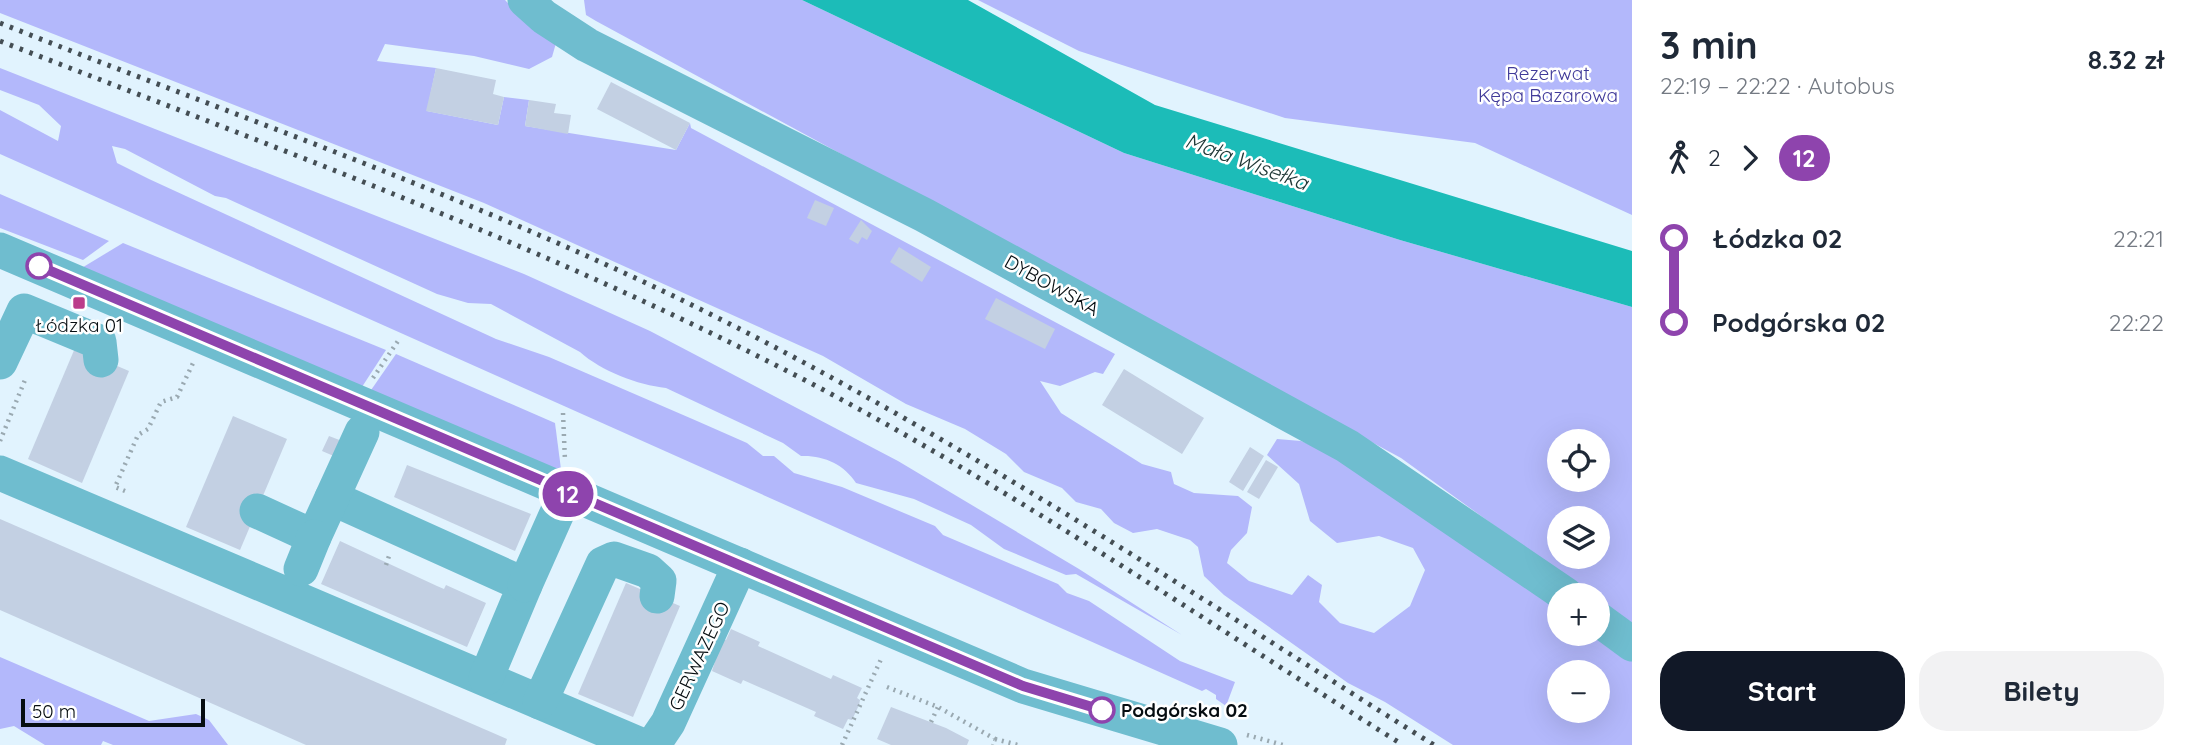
<!DOCTYPE html>
<html lang="pl">
<meta charset="utf-8">
<style>
body{margin:0;font-family:Quicksand,sans-serif;background:#f2f2f3;color:#1f2937;height:100vh;display:flex;flex-direction:column;font-size:26px;white-space:nowrap}
*{box-sizing:border-box;margin:0}
p{font-size:23px;color:#747a83}
.icon{flex:none;width:38px;height:38px;fill:none;stroke:currentColor;stroke-width:2;stroke-linecap:round;stroke-linejoin:round}
.map{position:relative;flex:1;overflow:hidden}
.drawer{display:flex;flex-direction:column;background:#fff;width:560px}
.drawer>*{flex:none}
.badge{padding:0 14px;border-radius:23px;font-size:24px;line-height:46px}
.controls{position:absolute;left:1547px;top:429px;display:grid;gap:14px}
.controls a{display:grid;place-items:center;width:63px;height:63px;border-radius:50%;background:#fff;box-shadow:0 7px 28px #0002;font-size:35px}
.scale{position:absolute;left:21px;bottom:18px;width:184px;box-sizing:border-box;padding-left:7px;border:4px solid #060d11;border-top:0;font-size:19px;line-height:24px;white-space:nowrap;color:#060d11;-webkit-text-stroke:5px #fff;paint-order:stroke}
.map>.badge{position:absolute;translate:-50% -50%;box-shadow:0 0 0 4px #fff}
.legs{display:flex;align-items:center;gap:10px;height:77px;padding:0 28px;font-size:23px}
.legs p{margin-inline-start:auto}
.overview{display:flex;align-items:center;justify-content:space-between;height:119px;padding:0 28px}
h1{font-size:38px;font-weight:700;line-height:52px}
.primary-button{display:flex;gap:14px;margin-top:auto;padding:14px 28px}
.primary-button a{flex:1;height:80px;border-radius:28px;background:#111827;color:#fff;font-size:28px;font-weight:700;line-height:80px;text-align:center}
.primary-button a+a{background:#f2f2f3;color:#1f2937}
ul{padding:0 28px;list-style:none}
li{display:flex;align-items:center;gap:24px;height:84px;font-size:26px}
li i{display:grid;place-items:center;width:10px;height:100%;margin:0 9px;background:currentColor}
li i::after{content:'';width:18px;height:18px;margin:-9px;border:5px solid;border-radius:50%;background:#fff}
li p{margin-inline-start:auto}
li:first-child i{background:linear-gradient(#0000 50%,currentColor 0)}
li:last-child i{background:linear-gradient(currentColor 50%,#0000 0)}
main{display:flex;flex:1;min-height:0}
.map>svg:first-child{display:block}
</style>
<main>
<div class="map">
<svg width="1632" height="745" viewBox="0 0 1632 745">
<rect width="100%" height="100%" fill="#e1f3fe"/>
<g fill="#b3b8fb" fill-rule="evenodd">
<path d="M0 0H505L519 15 556 43 552 57 529 69 474 56 385 44 377 61 436 68 427 111 498 125 504 97 529 100 525 126 676 150 690 123 691 128 1115 354 1103 374 1095 372 1060 386 1040 381 1061 413 1142 464 1171 472 1174 484 1194 493 1238 496 1252 507 1247 533 1231 550 1227 563 1249 581 1292 595 1308 575 1322 585 1319 602 1340 623 1374 633 1410 606 1425 570 1413 548 1379 536 1337 543 1310 521 1299 484 1267 455 1277 439 1301 441 1341 457 1559 607V634H1595L1632 661V745H1453L1385 702 1348 683 1224 595 1204 576 1198 547 1190 540 1157 529 1133 533 1114 523 1101 509 1076 502 1062 488 1024 472 1006 454 965 429 906 404 823 356 484 203 0 13ZM1559 672H1598V710H1559Z"/>
<path d="M584 0H802L1124 153 1400 240 1632 307V626L1598 601V595H1590L1401 458 596 21 586 15ZM1559 441H1598V480H1559ZM1559 518H1598V556H1559Z"/>
<path d="M978 0H1632V215L1475 143 1285 118 1079 51Z"/>
<path d="M0 68 524 274 650 331 898 461 1079 569 1182 635 1076 574 1066 575 1004 549 971 525 914 499 856 483C844 464 823 455 801 456L783 443 666 388C638 385 601 371 580 352L491 304 468 303 437 294 226 198 215 196 125 149 112 146 117 163 149 179 496 339 549 357 697 421 747 443 763 456H774L794 473 842 487 935 526 943 535 1058 584 1067 593 1089 601 1180 661 1235 682 1226 706 1216 699V695L1206 689 1202 691 0 154V110L58 141 61 126 39 105 0 90Z"/>
<path d="M0 194 109 241 83 260 0 228Z"/>
<path d="M123 243 386 350 360 390 80 269Z"/>
<path d="M396 354 555 423 562 477 369 393Z"/>
<path d="M0 657 149 721 196 714 209 720 228 745H113L103 741 101 745H45L14 726 0 729Z"/>
</g>
<path fill="#1cbcb8" d="M802 0H968L1155 105 1632 251V307L1400 240 1124 153Z"/>
<g fill="#c3d0e3">
<path d="M436 68 496 80 493 94 504 97 498 125 426 111Z"/>
<path d="M611 82 690 123 676 150 597 109Z"/>
<path d="M529 100 556 104 554 113 571 115 568 134 525 126Z"/>
<path d="M815 200 834 208 826 226 807 218Z"/>
<path d="M861 220 872 231 867 240 862 237 858 244 849 239Z"/>
<path d="M899 247 931 267 922 282 890 262Z"/>
<path d="M996 298 1055 329 1045 349 985 319Z"/>
<path d="M75 348 129 371 82 483 28 459Z"/>
<path d="M1124 369 1204 418 1182 454 1102 405Z"/>
<path d="M233 416 287 439 240 550 186 527Z"/>
<path d="M329 436 342 441 336 457 322 451Z"/>
<path d="M1250 447 1264 456 1243 491 1229 482Z"/>
<path d="M1266 460 1278 467 1259 499 1247 492Z"/>
<path d="M407 465 531 514 515 551 394 497Z"/>
<path d="M0 519 507 739 505 745H306L0 610Z"/>
<path d="M340 541 437 586 444 589 446 585 486 603 467 647 321 584Z"/>
<path d="M626 583 680 606 633 717 578 694Z"/>
<path d="M731 629 760 642 758 646 831 679 833 675 862 688 857 698 860 700 859 705 852 720 848 719 843 729 814 716 816 712 743 680 741 684 712 671 722 639 726 640Z"/>
<path d="M891 707 946 728 969 740 967 745H891L877 739Z"/>
</g>
<g fill="none" stroke-linecap="round" stroke-linejoin="round">
<g stroke="#9aa9b1" stroke-width="4.5" stroke-dasharray="2 5" stroke-linecap="butt">
<path d="M373 378 400 338"/>
<path d="M563 413 565 461"/>
<path d="M0 441 25 380"/>
<path d="M125 491 115 487 138 435 148 429 161 402 177 397 194 361"/>
<path d="M386 565 390 553"/>
<path d="M887 687 938 707 995 739 993 745"/>
<path d="M931 722 938 707"/>
<path d="M1247 735 1283 745"/>
<path d="M995 739 1018 745"/>
<path d="M842 745 882 657"/>
</g>
<g stroke="#6fbdcf" stroke-width="35">
<path d="M525 0 544 17 587 45 924 215 1347 446 1566 595"/>
<path d="M0 250 1023 686 1220 745"/>
<path d="M0 362 24 311 99 342 101 360"/>
<path d="M0 473 641 745"/>
<path d="M332 498 525 585 486 678"/>
<path d="M257 511 314 537 362 432"/>
<path d="M301 569 314 537"/>
<path d="M525 585 566 493"/>
<path d="M1598 619 1632 644"/>
<path d="M540 702 603 564 614 559 648 571 659 581 657 596"/>
<path d="M653 745 668 723 740 565"/>
</g>
<g stroke="#444e54" stroke-width="5" stroke-dasharray="3.5 7" stroke-linecap="butt">
<path d="M0 23C242 119 493 204 726 322 971 446 1201 599 1434 745"/>
<path d="M0 41C268 145 539 243 795 375 1004 483 1203 620 1403 745"/>
</g>
</g>
<g fill="none" stroke-linecap="round" stroke-linejoin="round">
<defs>
<path id="line-1" d="M39 266 1023 686 1102 710"/>
</defs>
<use href="#line-1" stroke="#fff" stroke-width="16"/>
<use href="#line-1" stroke="#8e44ad" stroke-width="10"/>
</g>
<g fill="#fff" stroke="#8e44ad" stroke-width="3.5">
<circle cx="39" cy="266" r="12"/>
<circle cx="1102" cy="710" r="12"/>
</g>
<rect fill="#bb3c8a" stroke="#fff" stroke-width="2.5" x="72" y="296" width="14" height="14" rx="3.5"/>
<g text-anchor="middle" dominant-baseline="central" stroke-width="5" stroke-linejoin="round" paint-order="stroke">
<g font-size="19" fill="#403a99" stroke="#fff">
<text x="1548" y="73">Rezerwat<tspan x="1548" dy="22">Kępa Bazarowa</tspan></text>
</g>
<g font-size="19" fill="#060d11" stroke="#fff">
<text transform="translate(1052 285) rotate(29)">DYBOWSKA</text>
<text transform="translate(699 656) rotate(-65)">GERWAZEGO</text>
</g>
<g font-size="19" fill="#060d11" stroke="#fff">
<text x="79" y="325">Łódzka 01</text>
</g>
<g font-size="19" font-weight="bold" fill="#060d11" stroke="#fff" text-anchor="start">
<text x="1121" y="710">Podgórska 02</text>
</g>
<g font-size="21" font-style="italic" fill="#213938" stroke="#fff">
<text transform="translate(1247 161) rotate(20)">Mała Wisełka</text>
</g>
</g>
</svg>
<div class="controls">
<a><svg class="icon" aria-label="locate" viewBox="0 0 24 24"><circle cx="12" cy="12" r="6"/><path d="M12 2v4M12 18v4M2 12h4M18 12h4"/></svg></a>
<a><svg class="icon" aria-label="layers" viewBox="0 0 24 24"><path d="M12 4l9 5-9 5-9-5zM3 14l9 5 9-5"/></svg></a>
<a>+</a>
<a>−</a>
</div>
<div class="scale">50 m</div>
<b class="badge" style="left:568px;top:494px;background:#8e44ad;color:#fff">12</b>
</div>
<section class="drawer">
<div class="overview"><div><h1>3 min</h1><p>22:19 – 22:22 · Autobus</p></div><b>8.32 zł</b></div>
<div class="legs"><svg class="icon" aria-label="walk" viewBox="0 0 24 24"><circle cx="13" cy="4" r="2"/><path d="M13 8l-2 6 4 7M11 14l-3 7M7 12l3-4h3l4 4"/></svg>2<svg class="icon" aria-label="forward" viewBox="0 0 24 24"><path d="M9 5l7 7-7 7"/></svg><b class="badge" style="background:#8e44ad;color:#fff">12</b></div>
<ul>
<li><i style="color:#8e44ad"></i><b>Łódzka 02</b><p>22:21</p></li>
<li><i style="color:#8e44ad"></i><b>Podgórska 02</b><p>22:22</p></li>
</ul>
<div class="primary-button"><a>Start</a><a>Bilety</a></div>
</section>
</main>
